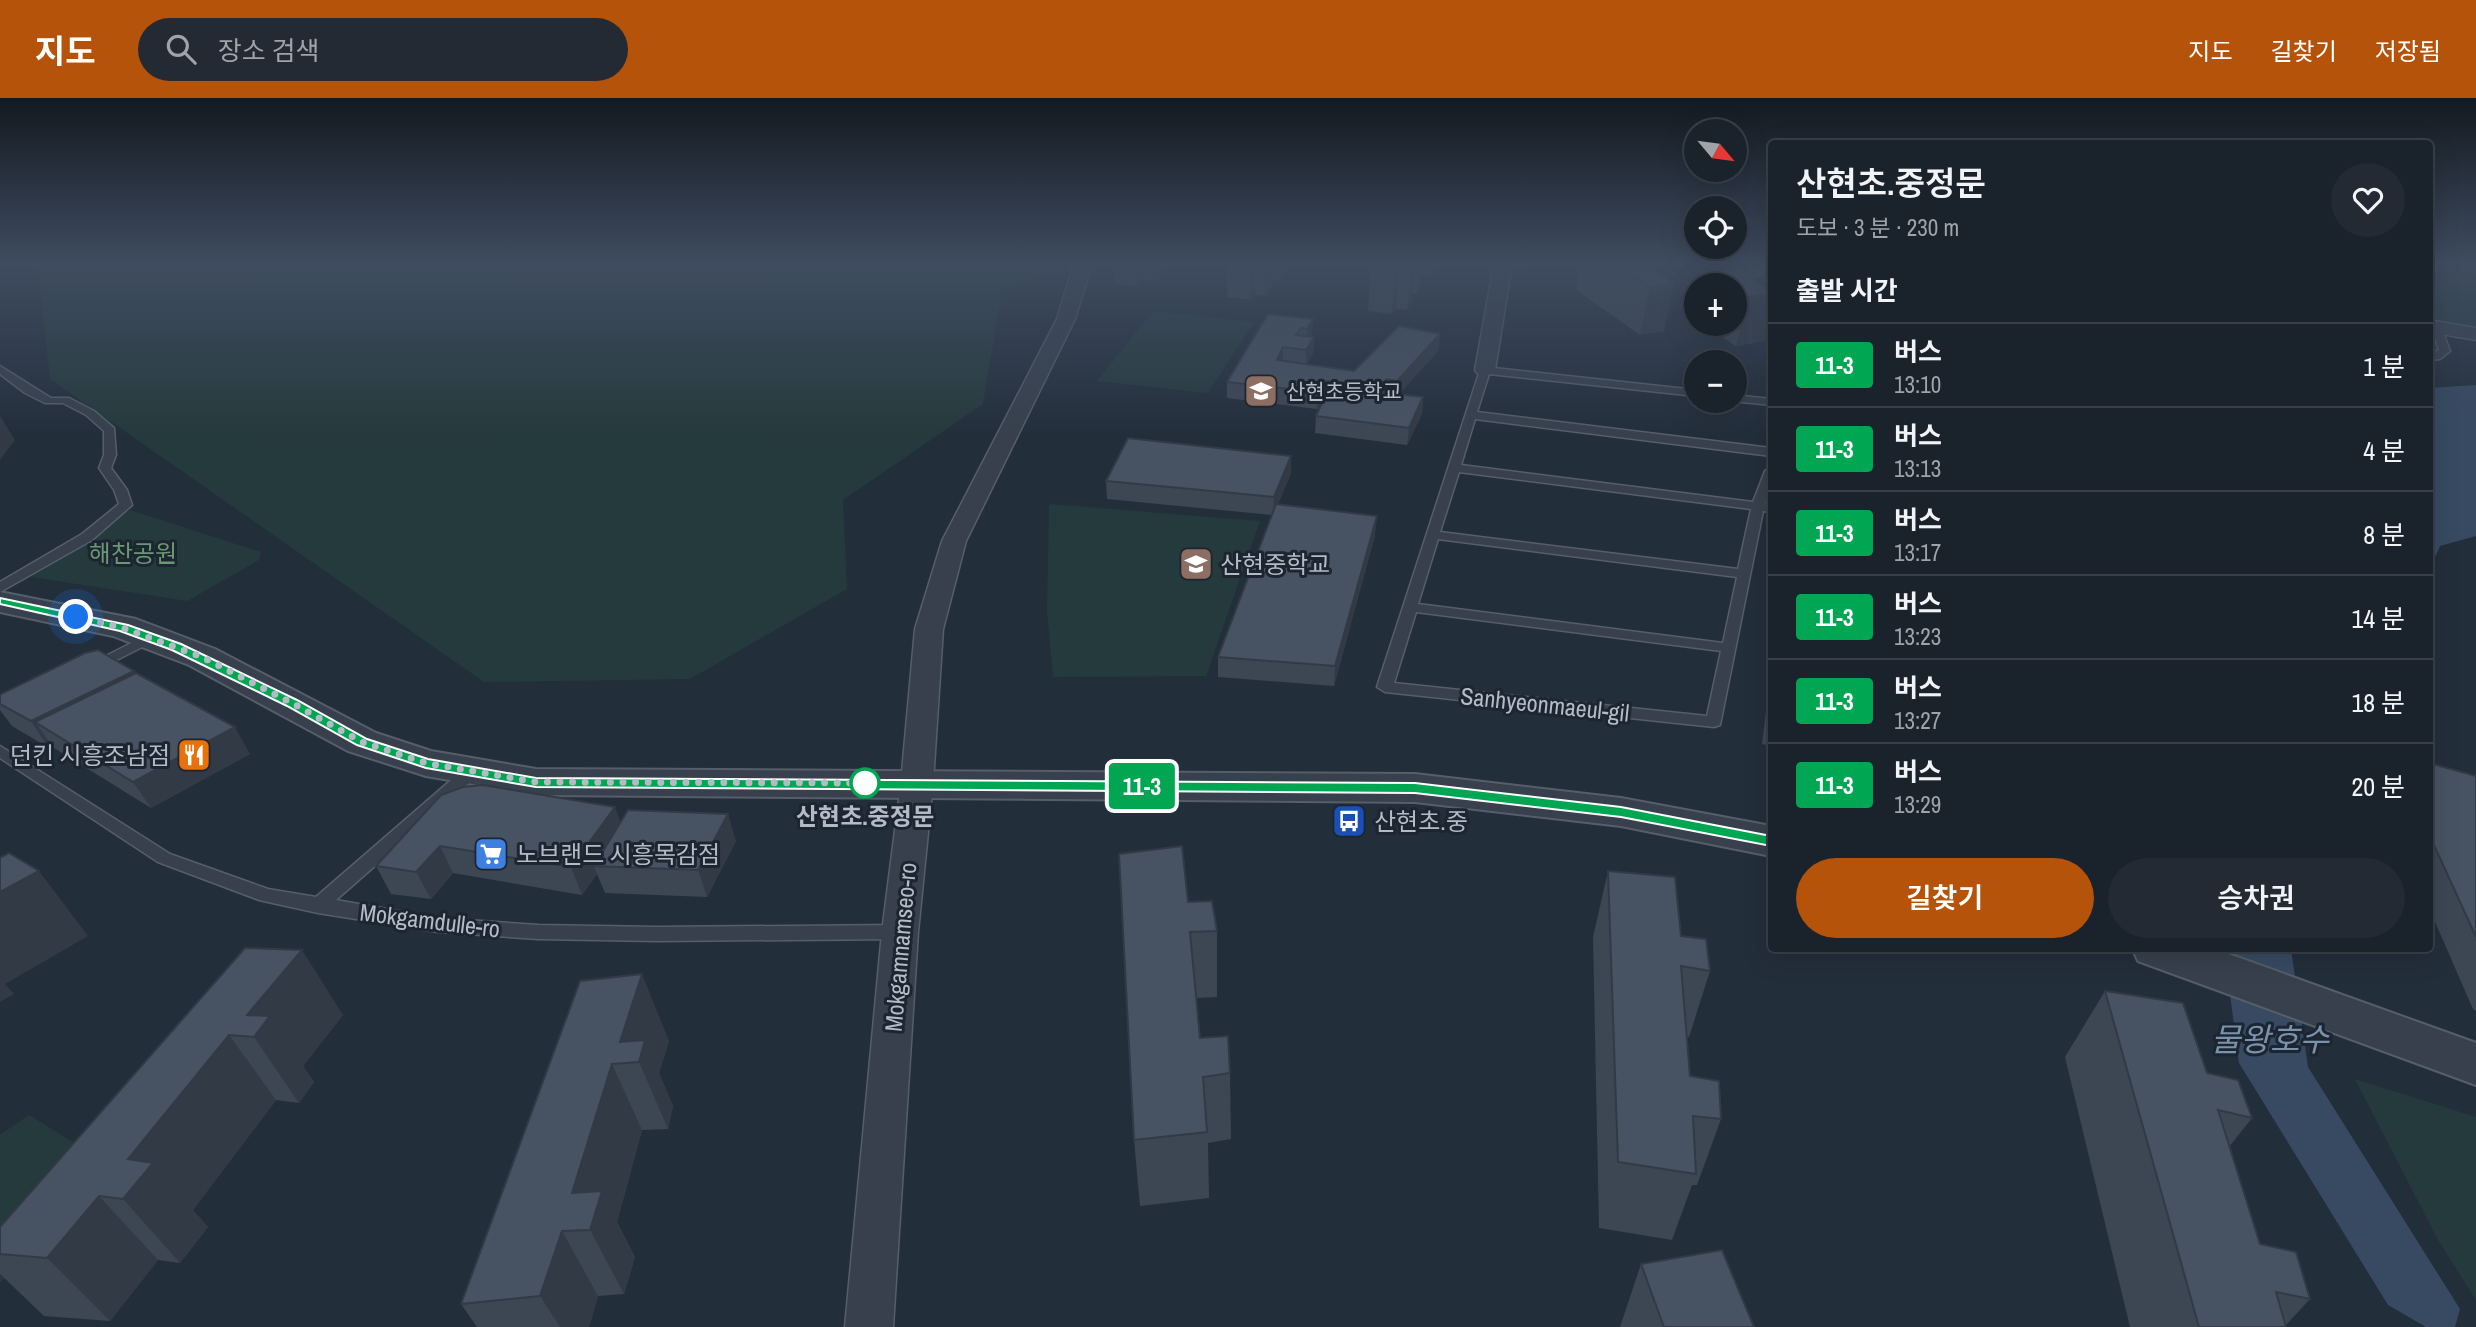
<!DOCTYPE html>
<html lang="ko">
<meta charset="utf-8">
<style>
body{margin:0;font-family:"Archivo Narrow","Noto Sans KR",sans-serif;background:#232a34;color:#f1f3f6;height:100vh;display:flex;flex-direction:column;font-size:26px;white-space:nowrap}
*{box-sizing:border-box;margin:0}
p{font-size:23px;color:#9fa4a9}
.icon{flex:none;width:38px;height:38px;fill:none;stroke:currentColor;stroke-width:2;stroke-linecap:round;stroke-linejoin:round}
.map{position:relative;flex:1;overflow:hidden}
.side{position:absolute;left:1768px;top:42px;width:665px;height:812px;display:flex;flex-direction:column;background:#1a222c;border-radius:7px;box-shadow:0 7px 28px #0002,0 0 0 2px #383f48}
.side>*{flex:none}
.badge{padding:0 14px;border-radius:5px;font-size:24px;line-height:46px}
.needle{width:46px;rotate:119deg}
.fabs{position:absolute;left:1684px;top:21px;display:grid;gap:14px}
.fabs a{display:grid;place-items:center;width:63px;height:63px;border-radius:50%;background:#1a222c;box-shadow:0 7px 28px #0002,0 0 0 2px #383f48;font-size:35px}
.you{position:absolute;width:35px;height:35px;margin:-18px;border:5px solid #fff;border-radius:50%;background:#1a73e8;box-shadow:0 0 0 10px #1a73e833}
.map>.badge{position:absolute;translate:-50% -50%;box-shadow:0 0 0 4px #fff}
h2{padding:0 28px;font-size:26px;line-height:63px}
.round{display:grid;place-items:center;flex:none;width:74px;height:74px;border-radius:37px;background:#232a34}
.head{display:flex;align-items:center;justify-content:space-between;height:119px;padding:0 28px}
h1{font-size:33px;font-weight:600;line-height:52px}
.button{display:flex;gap:14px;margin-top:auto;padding:14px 28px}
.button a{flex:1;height:80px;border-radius:42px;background:#b45309;color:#fff;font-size:28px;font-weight:600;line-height:80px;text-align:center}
.button a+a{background:#232a34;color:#f1f3f6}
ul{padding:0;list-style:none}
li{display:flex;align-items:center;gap:21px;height:84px;padding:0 28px;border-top:2px solid #383f48}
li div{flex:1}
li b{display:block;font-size:26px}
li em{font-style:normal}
li .badge{min-width:77px;font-weight:700;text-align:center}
header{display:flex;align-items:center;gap:42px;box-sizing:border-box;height:98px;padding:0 35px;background:#b45309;color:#fff}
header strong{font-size:33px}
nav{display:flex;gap:38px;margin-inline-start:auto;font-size:24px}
.search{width:490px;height:63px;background:#232a34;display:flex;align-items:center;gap:18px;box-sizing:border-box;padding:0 24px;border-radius:38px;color:#9fa4a9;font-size:26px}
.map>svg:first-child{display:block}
</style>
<header>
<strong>지도</strong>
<div class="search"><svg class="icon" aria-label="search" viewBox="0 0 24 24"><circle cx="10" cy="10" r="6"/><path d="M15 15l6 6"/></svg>장소 검색</div>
<nav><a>지도</a><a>길찾기</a><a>저장됨</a></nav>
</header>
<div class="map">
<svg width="2476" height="1229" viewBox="0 0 2476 1229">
<rect width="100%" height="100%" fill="#232e3b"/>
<g fill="#253a3c">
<path d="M38 166H1059L1065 174 1002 192 983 306 843 402 847 491 690 581 484 584 50 281Z"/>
<path d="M2429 166H2476V229L2429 221Z"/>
<path d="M1153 213 1254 224 1208 295 1097 283Z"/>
<path d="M1049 406 1260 423 1206 578 1053 579 1047 513Z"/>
<path d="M130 412 261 454 259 462 187 503 18 477Z"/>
<path d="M2355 981 2476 1019V1202L2438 1142Z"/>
<path d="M29 1017 71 1043 84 1058 38 1145 0 1185V1037Z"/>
</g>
<g fill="#374a62">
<path d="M2476 287V438L2440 448 2429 473V290Z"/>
<path d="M2224 851H2291L2308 969 2460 1211 2455 1229H2426L2388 1207 2239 965Z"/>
</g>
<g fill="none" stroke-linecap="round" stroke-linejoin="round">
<defs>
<g id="service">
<path d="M2436 226 2441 229 2450 253 2440 261 2429 262V256L2439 252 2431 229Z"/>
<path d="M0 268 51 300H69L94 313 114 330 116 357 111 370 127 392 132 407 92 442 0 494V484L82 436 119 406 114 392 99 370 104 357V333L86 317 63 305H45L25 295 0 276Z"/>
<path d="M1485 269 1696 292V298L1489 276 1477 314 1771 350V358L1475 321 1461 367 1753 404 1765 373 1771 369V390L1765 405 1771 406V414L1763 413 1720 627 1714 629 1385 594 1377 589 1480 272ZM1459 374 1751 411 1738 471 1440 434ZM1438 441 1737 479 1723 545 1418 506ZM1416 514 1721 553 1707 618 1394 585Z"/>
<path d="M1734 297 1771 301V307L1732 303H1734Z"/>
<path d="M151 535 156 536 158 539 156 542 99 571 94 573 86 568Z"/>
<path d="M0 648 170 756 268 791 316 799 465 670H477L479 674 477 678 336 802 438 820 538 827 657 829 900 827 907 829 910 834 907 839 900 841 657 843 538 841 438 834 318 815 259 802 158 764 0 660Z"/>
</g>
<g id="minor">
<path d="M1074 166H1092L1075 221 966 443 943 531 933 685 918 834 893 1229H845L882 834 901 685 915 531 942 443 1057 221Z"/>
<path d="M1494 166H1512L1495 272 1492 276H1478L1475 272Z"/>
<path d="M2429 222 2476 230V242L2429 234Z"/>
</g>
<g id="tertiary">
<path d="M0 494 136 521 215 551 376 635 431 653 536 671 1415 676 1621 700 1771 728V758L1621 728 1415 704 536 697 426 678 348 653 189 567 113 538 0 514Z"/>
<path d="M2132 850H2212L2476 945V987L2138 863Z"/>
</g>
</defs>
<use href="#service" stroke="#555e69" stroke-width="3"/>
<use href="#minor" stroke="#555e69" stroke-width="3"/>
<use href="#tertiary" stroke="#555e69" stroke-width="4"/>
<use href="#service" fill="#37404c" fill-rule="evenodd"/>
<use href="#minor" fill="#37404c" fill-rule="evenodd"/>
<use href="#tertiary" fill="#37404c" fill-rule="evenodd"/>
</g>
<g fill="#3d4754">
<path d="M1114 166H1168L1166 168H1162V178L1154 184 1143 182 1136 188 1115 186Z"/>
<path d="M1227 166H1284V177L1279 183 1272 182 1271 192 1265 198 1255 197 1250 202 1227 199Z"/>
<path d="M1371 166H1438L1431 179 1422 178 1421 190 1417 196 1412 195 1411 205 1407 212 1396 211 1392 216 1368 213Z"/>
<path d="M1580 166H1652L1651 171 1674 185 1664 233 1640 237 1576 192Z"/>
<path d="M1757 166H1771V223L1769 224 1764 243 1736 248 1701 226H1734V187H1704L1707 176 1760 168Z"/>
<path d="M1313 221 1312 236 1311 239H1314L1313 255 1307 266 1354 273 1439 252 1399 296 1423 299 1422 316 1407 347 1315 335 1316 318 1323 302 1317 311 1227 300V284Z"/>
<path d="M1291 358V375L1278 406 1375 437 1334 588 1218 579V559L1272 417 1107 401 1106 383Z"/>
<path d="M136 575 250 656 151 710 54 650 52 648 49 650 12 628 0 612V597Z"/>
<path d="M1771 582V648L1762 646 1769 588Z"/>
<path d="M2429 665 2476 678V913L2473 911 2429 810Z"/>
<path d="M441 697 621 725 736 743 707 799 605 795 597 776 582 797 453 775 431 801 391 796 376 768Z"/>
<path d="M1608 773 1681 838 1710 873 1689 939H1687L1690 978 1721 1021 1697 1087H1692L1672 1142 1599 1130 1593 839Z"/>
<path d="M1188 804 1217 833V899L1196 900 1200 940 1230 975 1231 1041 1208 1045 1209 1100 1140 1108 1134 1042Z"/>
<path d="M245 850 343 917 303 968 314 984 299 1005 276 1002 193 1112 208 1129 180 1165 158 1162 110 1223 44 1218 0 1176V1129Z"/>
<path d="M580 883 669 943 659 975 673 1008 668 1031 642 1032 617 1124 635 1159 624 1196 598 1198 589 1229H477L461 1206Z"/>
<path d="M2105 893 2207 975 2252 1020 2229 1049 2260 1146 2310 1201 2286 1227V1229H2130L2065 959Z"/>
<path d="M1641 1166 1754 1229H1620Z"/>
</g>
<g fill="#323a45">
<path d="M1135 166H1142L1143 182 1136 188Z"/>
<path d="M1153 166H1162V178L1154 184Z"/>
<path d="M1250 166H1255V197L1250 202Z"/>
<path d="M1266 166H1272L1271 192 1265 198Z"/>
<path d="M1279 166H1284V177L1279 183Z"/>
<path d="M1399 166 1396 211 1392 216 1395 170Z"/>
<path d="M1411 166H1415L1411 205 1407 212Z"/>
<path d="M1420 166H1423L1421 190 1417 196Z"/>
<path d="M1432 166H1438L1431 179Z"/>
<path d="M1621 166H1652L1648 188Z"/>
<path d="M1771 178V223L1769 224 1764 243 1736 248 1752 181Z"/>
<path d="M1674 185 1664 233 1640 237 1650 189Z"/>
<path d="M1313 221 1312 236 1306 247 1307 231Z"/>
<path d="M1440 236 1439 252 1396 299 1397 283Z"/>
<path d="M1314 239 1313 255 1306 268V252Z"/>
<path d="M1283 249V265L1277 262Z"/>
<path d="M1387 281 1386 297 1375 308 1376 291Z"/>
<path d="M1326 283 1325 300 1317 311V294Z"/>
<path d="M1423 299 1422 316 1407 347 1409 330Z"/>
<path d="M0 318 15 342 0 362Z"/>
<path d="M1291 358V375L1273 417 1274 399Z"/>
<path d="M1377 418 1375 437 1334 588 1335 568Z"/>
<path d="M134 573 150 599 35 624 52 648 49 650 31 623Z"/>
<path d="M235 629 250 656 151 710 133 684Z"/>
<path d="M615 709 625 736 594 768 597 776 582 797 571 769Z"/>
<path d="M728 716 736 743 707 799 698 772Z"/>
<path d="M440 748 453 775 431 801 416 774Z"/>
<path d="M39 773 88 838 5 886 14 896 0 904V794Z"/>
<path d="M302 852 343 917 303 968 314 984 299 1005 254 939 247 917Z"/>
<path d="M642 876 669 943 659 975 673 1008 668 1031 639 964 620 944Z"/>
<path d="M229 937 276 1002 193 1112 208 1129 180 1165 123 1101 128 1061Z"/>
<path d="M612 966 642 1032 617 1124 635 1159 624 1196 590 1132 572 1095Z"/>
<path d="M99 1098 158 1162 110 1223 47 1160Z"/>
<path d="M562 1133 598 1198 589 1229H560L540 1198Z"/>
</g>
<g fill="#475362" stroke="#323a45" stroke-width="2">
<path d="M1371 166H1398L1395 170 1371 167Z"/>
<path d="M1614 166H1643L1674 185 1650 189Z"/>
<path d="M1771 166V178L1752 181 1771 192V196L1748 199 1734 192V187H1726L1707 176Z"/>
<path d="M1268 216 1313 221 1307 231 1301 230 1296 237 1314 239 1306 252 1283 249 1277 262 1354 273 1399 228 1440 236 1397 283 1387 281 1376 291 1326 283 1317 294 1227 284Z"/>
<path d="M1330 288 1423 299 1409 330 1316 318Z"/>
<path d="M1128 340 1291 358 1274 399 1106 383Z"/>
<path d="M1276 406 1377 418 1335 568 1218 559Z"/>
<path d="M98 552 134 573 31 623 0 606V597L3 595 85 555Z"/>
<path d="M136 575 235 629 133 684 35 624Z"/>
<path d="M2429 665 2476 678V839L2433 745 2429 731Z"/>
<path d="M483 687 615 709 571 769 440 748 416 774 376 768 441 697 463 689Z"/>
<path d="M628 712 728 716 698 772 594 768Z"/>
<path d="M1182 748 1188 804 1212 803 1217 833 1190 834 1200 940 1228 938 1230 975 1203 979 1207 1034 1134 1042 1119 756Z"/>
<path d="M9 755 39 773 0 794V760Z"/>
<path d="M1608 773 1675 779 1681 838 1706 841 1710 873 1681 868 1690 978 1719 983 1721 1021 1693 1018 1696 1076 1618 1064Z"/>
<path d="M245 850 302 852 247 917 270 918 254 939 229 937 128 1061 153 1065 123 1101 99 1098 47 1160 0 1156V1129Z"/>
<path d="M642 876 620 944 645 942 639 964 612 966 572 1095 602 1093 590 1132 562 1133 540 1198 461 1206 580 883Z"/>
<path d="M2105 893 2183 905 2207 975 2238 982 2252 1020 2218 1012 2260 1146 2296 1154 2310 1201 2276 1194 2286 1229H2199Z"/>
<path d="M1722 1152 1754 1229H1664L1641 1166Z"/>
</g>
<linearGradient id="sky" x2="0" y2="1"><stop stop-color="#131920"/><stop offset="0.49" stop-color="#3f4c60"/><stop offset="1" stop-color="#3f4c60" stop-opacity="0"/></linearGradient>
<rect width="2476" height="338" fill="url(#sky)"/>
<path fill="#00a651" stroke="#fff" stroke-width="2" d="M0 500 128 527 181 546 297 602 367 641 428 661 536 680 1415 685 1621 709 1771 738 1779 743 1771 748 1621 719 1415 695 536 689 426 670 357 647 287 608 172 552 120 533 0 506Z"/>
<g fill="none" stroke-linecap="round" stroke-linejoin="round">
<path stroke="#b3bbc7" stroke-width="7" stroke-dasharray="0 12.6" d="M76 519 123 530 202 559 292 605 362 644 426 665 536 684 868 685H865"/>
</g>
<defs>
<symbol id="school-square" viewBox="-11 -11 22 22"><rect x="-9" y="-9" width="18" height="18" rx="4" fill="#8d6e63" stroke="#1c2530"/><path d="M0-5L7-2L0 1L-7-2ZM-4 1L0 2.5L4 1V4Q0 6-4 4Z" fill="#fff"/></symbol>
<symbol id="restaurant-square" viewBox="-11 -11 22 22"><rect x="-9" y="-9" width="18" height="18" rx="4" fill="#e8710a" stroke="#1c2530"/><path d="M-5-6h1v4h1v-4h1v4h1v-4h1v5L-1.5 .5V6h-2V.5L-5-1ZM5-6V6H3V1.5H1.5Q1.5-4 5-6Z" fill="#fff"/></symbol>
<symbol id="bus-square" viewBox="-11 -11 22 22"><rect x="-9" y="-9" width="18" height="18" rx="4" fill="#1a4fb4" stroke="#1c2530"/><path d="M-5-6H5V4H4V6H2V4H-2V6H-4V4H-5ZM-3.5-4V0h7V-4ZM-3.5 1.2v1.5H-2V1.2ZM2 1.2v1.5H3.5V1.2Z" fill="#fff"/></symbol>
<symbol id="supermarket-square" viewBox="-11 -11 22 22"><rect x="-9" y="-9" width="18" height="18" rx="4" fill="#3f7fe0" stroke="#1c2530"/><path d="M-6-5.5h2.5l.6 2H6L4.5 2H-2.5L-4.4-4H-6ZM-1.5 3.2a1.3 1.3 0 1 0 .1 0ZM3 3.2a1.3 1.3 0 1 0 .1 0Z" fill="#fff"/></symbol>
</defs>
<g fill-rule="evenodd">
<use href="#school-square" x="1242" y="274" width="38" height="38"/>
<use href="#school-square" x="1177" y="447" width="38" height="38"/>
<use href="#restaurant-square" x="175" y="638" width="38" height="38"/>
<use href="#bus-square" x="1330" y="704" width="38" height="38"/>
<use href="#supermarket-square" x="472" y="737" width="38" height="38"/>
</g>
<circle fill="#fff" stroke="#00a651" stroke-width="3.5" cx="865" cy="685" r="14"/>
<g text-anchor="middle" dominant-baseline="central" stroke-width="6" stroke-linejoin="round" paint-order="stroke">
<g font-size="21" fill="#b3bbc7" stroke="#1c2530" text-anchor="start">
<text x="1286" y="293">산현초등학교</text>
</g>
<g font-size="24" fill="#6a9874" stroke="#1c2530">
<text x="133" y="455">해찬공원</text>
</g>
<g font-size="24" fill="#b3bbc7" stroke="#1c2530" text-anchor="start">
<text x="1220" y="466">산현중학교</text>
<text x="170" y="657" text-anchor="end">던킨 시흥조남점</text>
<text x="1374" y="723">산현초.중</text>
<text x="516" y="756">노브랜드 시흥목감점</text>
</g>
<g font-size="24" fill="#b3bbc7" stroke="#1c2530">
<text transform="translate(1545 606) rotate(6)">Sanhyeonmaeul-gil</text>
<text transform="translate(430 822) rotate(7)">Mokgamdulle-ro</text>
<text transform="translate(900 849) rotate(-85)">Mokgamnamseo-ro</text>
</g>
<g font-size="24" font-weight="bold" fill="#b3bbc7" stroke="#1c2530">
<text x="865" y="718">산현초.중정문</text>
</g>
<g font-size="32" font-style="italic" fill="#7b92ae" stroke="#1c2530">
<text x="2270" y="941">물왕호수</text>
</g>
</g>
</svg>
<div class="fabs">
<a><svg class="needle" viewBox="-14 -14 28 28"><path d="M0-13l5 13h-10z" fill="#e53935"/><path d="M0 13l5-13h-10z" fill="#9fa4a9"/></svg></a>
<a><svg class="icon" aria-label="locate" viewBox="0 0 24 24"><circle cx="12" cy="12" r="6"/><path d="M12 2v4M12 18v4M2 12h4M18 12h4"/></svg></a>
<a>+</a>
<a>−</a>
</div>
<div class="you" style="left:76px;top:519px"></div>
<b class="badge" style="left:1142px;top:688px;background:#00a651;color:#fff">11-3</b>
<section class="side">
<div class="head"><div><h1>산현초.중정문</h1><p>도보 · 3 분 · 230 m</p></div><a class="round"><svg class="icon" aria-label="heart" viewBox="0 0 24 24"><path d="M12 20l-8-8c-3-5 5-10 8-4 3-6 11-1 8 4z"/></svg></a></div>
<h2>출발 시간</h2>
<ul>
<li><span class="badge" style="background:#00a651;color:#fff">11-3</span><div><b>버스</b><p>13:10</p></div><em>1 분</em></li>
<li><span class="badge" style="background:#00a651;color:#fff">11-3</span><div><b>버스</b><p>13:13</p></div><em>4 분</em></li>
<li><span class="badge" style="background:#00a651;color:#fff">11-3</span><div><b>버스</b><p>13:17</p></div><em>8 분</em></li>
<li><span class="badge" style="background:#00a651;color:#fff">11-3</span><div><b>버스</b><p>13:23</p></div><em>14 분</em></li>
<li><span class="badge" style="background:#00a651;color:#fff">11-3</span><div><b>버스</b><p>13:27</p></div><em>18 분</em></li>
<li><span class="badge" style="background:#00a651;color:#fff">11-3</span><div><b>버스</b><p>13:29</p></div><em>20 분</em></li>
</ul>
<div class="button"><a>길찾기</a><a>승차권</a></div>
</section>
</div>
